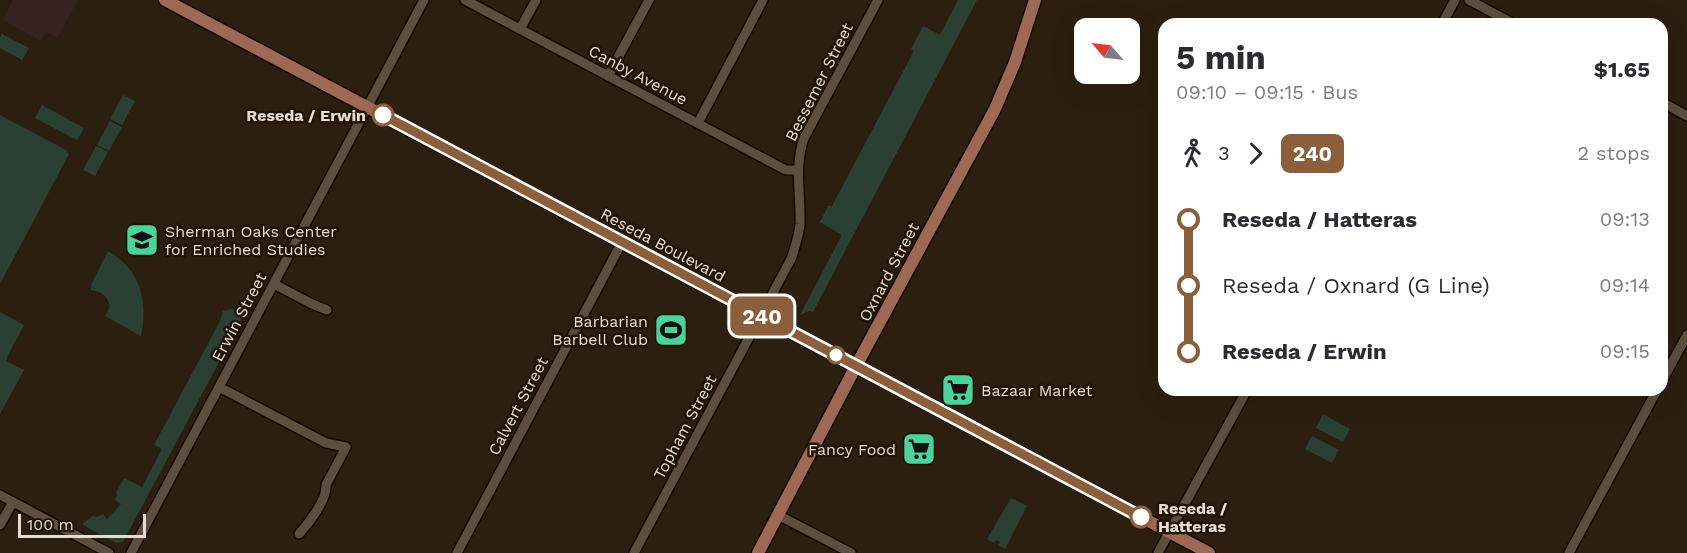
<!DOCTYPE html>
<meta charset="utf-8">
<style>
body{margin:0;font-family:"Work Sans",sans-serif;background:#f2f2f3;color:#2b2b33;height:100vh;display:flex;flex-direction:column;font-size:22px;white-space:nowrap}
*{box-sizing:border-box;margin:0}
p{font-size:20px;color:#7c7c81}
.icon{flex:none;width:33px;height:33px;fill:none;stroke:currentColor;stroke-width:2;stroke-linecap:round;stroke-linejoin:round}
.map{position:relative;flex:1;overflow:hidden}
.sheet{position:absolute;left:1158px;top:18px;width:510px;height:378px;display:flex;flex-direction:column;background:#fff;border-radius:18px;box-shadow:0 6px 24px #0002}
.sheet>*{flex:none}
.badge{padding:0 12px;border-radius:9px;font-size:21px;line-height:39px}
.needle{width:39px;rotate:298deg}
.controls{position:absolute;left:1074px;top:18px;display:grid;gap:12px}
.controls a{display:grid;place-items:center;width:66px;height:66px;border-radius:12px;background:#fff;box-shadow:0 6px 24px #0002;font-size:30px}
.scale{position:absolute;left:18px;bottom:15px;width:128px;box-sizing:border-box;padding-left:6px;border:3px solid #e5dcd2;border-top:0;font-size:16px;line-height:21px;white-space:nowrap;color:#e5dcd2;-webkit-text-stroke:4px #221506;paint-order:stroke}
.map>.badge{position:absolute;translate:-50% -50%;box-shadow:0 0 0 3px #fff}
.legs{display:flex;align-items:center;gap:9px;height:66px;padding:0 18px;font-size:20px}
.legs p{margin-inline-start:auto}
.headline{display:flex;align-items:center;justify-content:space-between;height:102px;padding:0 18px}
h1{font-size:33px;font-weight:700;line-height:45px}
ul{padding:0 18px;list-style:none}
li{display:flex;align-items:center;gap:21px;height:66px;font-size:22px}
li i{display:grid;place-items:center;width:9px;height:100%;margin:0 8px;background:currentColor}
li i::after{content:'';width:15px;height:15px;margin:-8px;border:4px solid;border-radius:50%;background:#fff}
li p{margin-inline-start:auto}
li:first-child i{background:linear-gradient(#0000 50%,currentColor 0)}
li:last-child i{background:linear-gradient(currentColor 50%,#0000 0)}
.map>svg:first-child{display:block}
</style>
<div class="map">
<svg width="1687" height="553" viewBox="0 0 1687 553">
<rect width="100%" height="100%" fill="#2c1f0f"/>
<path fill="#362321" d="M13 0H78L57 38 46 32 41 41 3 20Z"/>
<g fill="#2a4033">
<path d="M958 0H977L813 312 809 311 800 315 842 235 820 222 828 206H832L914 51 911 49 923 26 940 35Z"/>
<path d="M2 34 29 48 22 60 0 48V37Z"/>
<path d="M123 95 135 101 122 125 110 119Z"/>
<path d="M42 105 84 128 77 140 35 118Z"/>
<path d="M0 115 66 150 69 154 0 284Z"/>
<path d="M110 121 122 127 109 151 97 145Z"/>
<path d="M96 146 108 152 95 176 83 170Z"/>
<path d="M108 251C141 270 148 301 141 336L105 316 110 306C107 295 102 292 91 290L92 283Z"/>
<path d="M249 306 123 542 116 543 83 525V523L93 516 97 517 103 514 107 519 121 504 115 500 118 494 116 493 124 478 142 487 162 449 154 445 220 321 223 311Z"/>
<path d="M0 312 24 325 7 357 8 358 6 361 24 370 0 414Z"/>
<path d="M1323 414 1350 429 1343 442 1316 428Z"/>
<path d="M1312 436 1339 450 1332 463 1305 449Z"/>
<path d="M1011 498 1027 506 1005 549 998 545 1000 542 996 540 994 543 987 539Z"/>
</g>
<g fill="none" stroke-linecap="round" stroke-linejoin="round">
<defs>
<g id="minor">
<path d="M465 0 780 167 786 170H798"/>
<path d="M1469 0 1514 24"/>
<path d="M1442 24 1455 0"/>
<path d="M520 29 536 0"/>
<path d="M608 76 649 0"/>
<path d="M1662 102 1687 116"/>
<path d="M698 123 763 0"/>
<path d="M274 284 312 304 327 310"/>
<path d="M1662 381 1687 335"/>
<path d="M219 387 326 443 346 447 326 485C327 500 309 523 299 534"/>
<path d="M0 495 109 553"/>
<path d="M778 515 851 553"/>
<path d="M0 525 13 502"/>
<path d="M131 553 424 0"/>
<path d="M457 553 622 242"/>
<path d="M634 553 792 257C795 246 799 236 800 224 801 196 794 166 804 138L878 0"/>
<path d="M1158 553 1247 390"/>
<path d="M1569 553 1657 390"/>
</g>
<g id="major">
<path d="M165 0 1209 553"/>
<path d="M758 553 856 366 995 109 1015 62 1035 0"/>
</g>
</defs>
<use href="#minor" stroke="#140800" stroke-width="12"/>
<use href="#major" stroke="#140800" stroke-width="15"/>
<use href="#minor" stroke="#5d4e3d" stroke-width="9"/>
<use href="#major" stroke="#9d6854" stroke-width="12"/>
</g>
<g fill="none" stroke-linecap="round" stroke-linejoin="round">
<defs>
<path id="line-1" d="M383 115 1141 517"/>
</defs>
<use href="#line-1" stroke="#fff" stroke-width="14"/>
<use href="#line-1" stroke="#8b5e3c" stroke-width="9"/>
</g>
<defs>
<symbol id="school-square" viewBox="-11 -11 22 22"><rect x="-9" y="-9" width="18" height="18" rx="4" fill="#4cd39b" stroke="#221506"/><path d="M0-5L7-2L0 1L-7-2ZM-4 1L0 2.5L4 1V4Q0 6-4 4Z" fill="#111"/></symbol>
<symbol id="stadium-square" viewBox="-11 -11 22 22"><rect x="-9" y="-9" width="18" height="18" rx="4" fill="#4cd39b" stroke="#221506"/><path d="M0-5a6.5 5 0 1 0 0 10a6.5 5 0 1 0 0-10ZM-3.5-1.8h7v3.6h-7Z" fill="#111"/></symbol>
<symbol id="supermarket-square" viewBox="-11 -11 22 22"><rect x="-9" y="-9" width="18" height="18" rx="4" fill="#4cd39b" stroke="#221506"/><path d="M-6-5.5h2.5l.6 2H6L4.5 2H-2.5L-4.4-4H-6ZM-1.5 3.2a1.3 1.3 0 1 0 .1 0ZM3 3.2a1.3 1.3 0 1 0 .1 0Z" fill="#111"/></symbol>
</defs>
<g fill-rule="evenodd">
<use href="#school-square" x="123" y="221" width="38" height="38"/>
<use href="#stadium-square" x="652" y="311" width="38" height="38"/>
<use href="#supermarket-square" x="939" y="371" width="38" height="38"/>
<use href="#supermarket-square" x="900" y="430" width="38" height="38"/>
</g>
<g fill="#fff" stroke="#8b5e3c" stroke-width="3">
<circle cx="383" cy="115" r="10"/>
<circle cx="836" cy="355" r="8"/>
<circle cx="1141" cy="517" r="10"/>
</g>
<g text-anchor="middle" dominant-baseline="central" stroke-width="5" stroke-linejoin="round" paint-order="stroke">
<g font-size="16" fill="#e5dcd2" stroke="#221506">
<text transform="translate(638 75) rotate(28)">Canby Avenue</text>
<text transform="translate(819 82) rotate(-63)">Bessemer Street</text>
<text transform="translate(663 245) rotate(28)">Reseda Boulevard</text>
<text transform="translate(889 272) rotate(-62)">Oxnard Street</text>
<text transform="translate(239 317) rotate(-62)">Erwin Street</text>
<text transform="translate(518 406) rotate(-62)">Calvert Street</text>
<text transform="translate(685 427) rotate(-62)">Topham Street</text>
</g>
<g font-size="16" font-weight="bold" fill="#e5dcd2" stroke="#221506" text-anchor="end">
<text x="366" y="115">Reseda / Erwin</text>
<text x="1158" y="508" text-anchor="start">Reseda /<tspan x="1158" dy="18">Hatteras</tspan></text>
</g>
<g font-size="16" fill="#e5dcd2" stroke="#221506" text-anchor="start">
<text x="165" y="231">Sherman Oaks Center<tspan x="165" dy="18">for Enriched Studies</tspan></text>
<text x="648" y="321" text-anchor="end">Barbarian<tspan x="648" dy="18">Barbell Club</tspan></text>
<text x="981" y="390">Bazaar Market</text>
<text x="896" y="449" text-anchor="end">Fancy Food</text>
</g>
</g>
</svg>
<div class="controls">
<a><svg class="needle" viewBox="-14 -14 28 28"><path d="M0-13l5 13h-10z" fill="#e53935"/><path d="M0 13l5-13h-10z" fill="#7c7c81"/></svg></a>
</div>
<div class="scale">100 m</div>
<b class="badge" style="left:762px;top:316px;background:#8b5e3c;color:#fff">240</b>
<section class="sheet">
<div class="headline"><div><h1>5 min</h1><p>09:10 – 09:15 · Bus</p></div><b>$1.65</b></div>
<div class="legs"><svg class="icon" aria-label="walk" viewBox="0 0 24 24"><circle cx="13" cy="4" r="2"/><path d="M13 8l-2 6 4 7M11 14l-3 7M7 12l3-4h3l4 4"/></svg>3<svg class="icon" aria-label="forward" viewBox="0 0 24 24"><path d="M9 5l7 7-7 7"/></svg><b class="badge" style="background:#8b5e3c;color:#fff">240</b><p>2 stops</p></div>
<ul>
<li><i style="color:#8b5e3c"></i><b>Reseda / Hatteras</b><p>09:13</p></li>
<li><i style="color:#8b5e3c"></i><span>Reseda / Oxnard (G Line)</span><p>09:14</p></li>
<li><i style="color:#8b5e3c"></i><b>Reseda / Erwin</b><p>09:15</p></li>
</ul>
</section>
</div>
